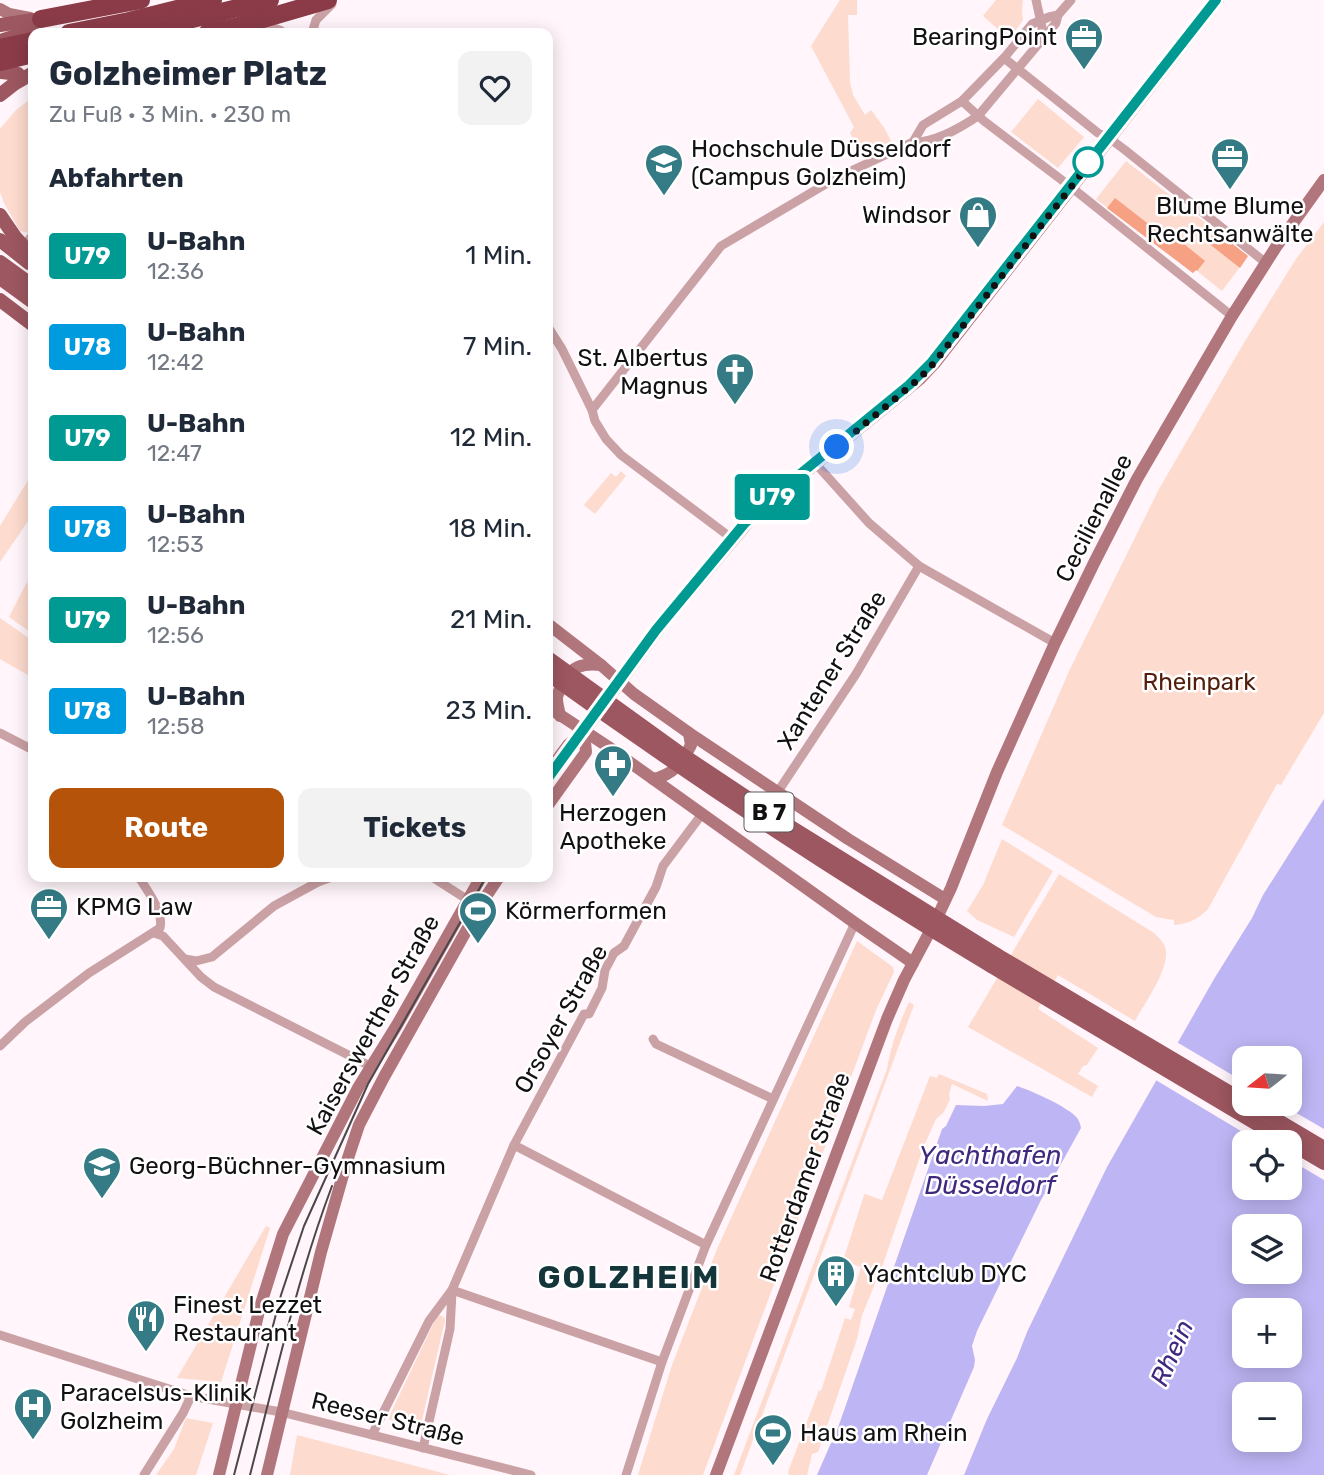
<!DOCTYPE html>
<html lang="de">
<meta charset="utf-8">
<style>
body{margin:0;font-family:Rubik,sans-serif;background:#f2f2f3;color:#1f2937;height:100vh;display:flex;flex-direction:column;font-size:26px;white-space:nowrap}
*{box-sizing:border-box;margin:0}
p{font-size:23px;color:#747a83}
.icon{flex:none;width:38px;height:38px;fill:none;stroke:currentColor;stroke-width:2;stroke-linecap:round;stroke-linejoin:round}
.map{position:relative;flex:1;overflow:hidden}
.details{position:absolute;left:28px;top:28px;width:525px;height:854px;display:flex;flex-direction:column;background:#fff;border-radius:14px;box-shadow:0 4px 18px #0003}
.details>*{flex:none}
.badge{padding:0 14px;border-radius:5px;font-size:24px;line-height:46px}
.needle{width:46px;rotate:253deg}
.controls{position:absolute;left:1232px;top:1046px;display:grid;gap:14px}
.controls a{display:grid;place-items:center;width:70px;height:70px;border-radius:14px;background:#fff;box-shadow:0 4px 18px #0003;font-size:35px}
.you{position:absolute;width:35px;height:35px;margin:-18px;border:5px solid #fff;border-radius:50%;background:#1a73e8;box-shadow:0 0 0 10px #1a73e833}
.map>.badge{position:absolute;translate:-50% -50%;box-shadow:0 0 0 4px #fff}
h2{padding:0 21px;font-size:26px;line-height:63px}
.round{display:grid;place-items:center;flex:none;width:74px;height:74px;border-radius:14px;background:#f2f2f3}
.headline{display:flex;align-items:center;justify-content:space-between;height:119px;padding:0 21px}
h1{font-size:33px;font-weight:700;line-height:52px}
.button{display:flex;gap:14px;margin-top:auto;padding:14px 21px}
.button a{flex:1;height:80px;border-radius:14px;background:#b45309;color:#fff;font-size:28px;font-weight:700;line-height:80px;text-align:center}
.button a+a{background:#f2f2f3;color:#1f2937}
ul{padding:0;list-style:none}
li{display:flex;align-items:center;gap:21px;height:91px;padding:0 21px}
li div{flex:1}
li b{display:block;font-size:26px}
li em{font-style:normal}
li .badge{min-width:77px;font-weight:700;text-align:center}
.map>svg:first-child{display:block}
</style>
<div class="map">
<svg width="1324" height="1475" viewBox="0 0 1324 1475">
<rect width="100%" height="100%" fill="#fff5fa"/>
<g fill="#fddbcf">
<path d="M840 0H857V15H848L850 82 853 95 865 115 871 110 885 129 891 141 888 146 868 156 862 155 850 133 854 127 811 46Z"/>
<path d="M996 0H1023L1022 11 1023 20 1009 39 983 16Z"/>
<path d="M33 97V226L28 233 20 231 4 203 0 192V129L16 110Z"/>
<path d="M1038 99 1084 137 1058 168 1011 132Z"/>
<path d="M1126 161 1248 256 1222 291 1196 270 1193 273 1096 199Z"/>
<path d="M1324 222V713L1281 785 1277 784 1208 909C1199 919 1187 924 1174 925V920L1156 917 1002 825 1070 669 1159 489 1245 341 1296 259Z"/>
<path d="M621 471 626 476 595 514 584 505 611 473 616 477Z"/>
<path d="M33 472V514L0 562V526Z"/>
<path d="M29 578 27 582 29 590H33V634L9 617Z"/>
<path d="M0 618 33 641V678L0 659Z"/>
<path d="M1002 839 1053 871 1014 937 977 920 967 911 983 885Z"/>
<path d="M1059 874 1154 933C1158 937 1163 941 1165 947 1172 966 1144 1004 1135 1021L1058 975 1038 1009 1098 1048 1087 1065 1083 1066 1078 1074 1098 1086 1092 1097 968 1027Z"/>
<path d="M857 941 893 967 894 972 876 1010 703 1475H638L672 1365 717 1249Z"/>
<path d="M909 1002 914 1005 740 1475H734L887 1069C891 1045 899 1024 909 1002Z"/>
<path d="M939 1074 987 1094 988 1101 952 1084 949 1094 950 1099 944 1112 936 1119 923 1148 882 1267 862 1315 857 1339 818 1452 812 1454 807 1475H789L788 1472 819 1390 821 1391 845 1318 851 1320 855 1309 849 1307 861 1267 843 1261 864 1195 865 1194 882 1200 930 1076 937 1078Z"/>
<path d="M266 1226 270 1228 221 1382 177 1378Z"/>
<path d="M438 1315 444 1317 445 1320 420 1429 388 1419 436 1318Z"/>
<path d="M186 1418 213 1423 196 1475H156L174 1449Z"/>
<path d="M297 1435 450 1475H290Z"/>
</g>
<g fill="#f6a184">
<path d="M1115 198 1164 236 1168 231 1205 261 1197 271 1196 270 1193 273 1107 208Z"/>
<path d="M1216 231 1248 256 1240 268 1207 242Z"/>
</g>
<g fill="#beb6f4" fill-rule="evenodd">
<path d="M1324 799V1475H964L987 1419 1017 1358 1027 1332 1107 1167 1214 979 1252 918 1263 895ZM1244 1059H1290V1104H1244ZM1244 1143H1290V1188H1244ZM1244 1227H1290V1272H1244ZM1244 1311H1290V1356H1244ZM1244 1395H1290V1440H1244Z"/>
<path d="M1017 1086C1032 1091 1061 1104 1073 1114 1078 1118 1080 1122 1081 1128L1041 1200 977 1331 972 1346 975 1360 974 1367 927 1475H817L831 1443 833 1442 942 1129 946 1126 956 1105 984 1106 1003 1104Z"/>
</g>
<path fill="#fff5fa" d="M1175 1041 1244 1082V1104H1281L1324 1129V1180L1290 1160V1143H1261L1154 1079Z"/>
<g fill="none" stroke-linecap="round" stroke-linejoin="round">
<g stroke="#caa1a5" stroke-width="9">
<path d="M1036 0 1042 27V39"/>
<path d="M255 26C265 26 277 27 285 33"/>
<path d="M312 33 316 20 332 4"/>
<path d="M1004 58 1098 133 1109 138 1125 150 1266 263"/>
<path d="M962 101 984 121 1071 187 1232 316"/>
<path d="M913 142 923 125 962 101 1004 58 1032 24 1049 17 1058 15"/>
<path d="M24 247 33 234"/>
<path d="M548 327 562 349 592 410 595 421 606 439 621 455 734 540"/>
<path d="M592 410 721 246 836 178 913 142C935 143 960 128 978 116L1056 23 1058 15 1071 0"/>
<path d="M816 464 869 523 919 566 1055 643"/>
<path d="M0 733 33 750"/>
<path d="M777 793 856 674 919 566"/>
<path d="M432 877 468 900"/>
<path d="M154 933 163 936 201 977 214 987 372 1067"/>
<path d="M185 959 196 961 212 957 274 906 318 882 332 877"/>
<path d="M653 1039 656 1044 773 1099"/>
<path d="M0 1046 25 1022 89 973 160 928C164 911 147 891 139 877"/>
<path d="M514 1145 706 1245"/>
<path d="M452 1290 662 1362"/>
<path d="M0 1335 191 1396 281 1412 531 1475"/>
<path d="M372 1435 429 1321 452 1290 514 1145 584 1014H589L602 988 605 970 614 953 624 946 656 887 663 866 702 814"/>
<path d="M423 1448 450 1329 452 1292"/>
<path d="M144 1475 183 1413 191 1396"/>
<path d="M626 1475 662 1362 706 1245 855 923"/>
</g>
<g stroke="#b1767c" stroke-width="12">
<path d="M0 9 9 14 30 18"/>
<path d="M548 624 601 665 634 694 689 733 848 839 945 899"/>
<path d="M548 707 607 746 855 923 913 963"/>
<path d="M560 716C559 710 557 704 557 699 557 693 561 688 563 683 571 666 583 663 601 665"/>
<path d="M548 772 568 745 584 732 662 625 752 518 774 498 921 378 935 363 1218 0"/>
<path d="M653 779C673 775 682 763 691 745L689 733"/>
<path d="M548 805 586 752 584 732"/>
<path d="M219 1475 260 1307 283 1234 358 1088 397 1025 481 877"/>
<path d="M267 1475 321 1252 347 1161 359 1125 384 1077 483 901 499 877"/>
<path d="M716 1475 887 1019 904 980 936 920 951 888 997 772 1055 643 1095 561 1137 479 1232 316 1276 247 1324 180"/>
</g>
<g stroke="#9d5760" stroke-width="14">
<path d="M0 25 33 20"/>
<path d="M0 41 13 37 41 19"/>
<path d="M0 69 2 72 18 74"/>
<path d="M0 95 14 84 33 73"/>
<path d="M0 215 15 237 33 257"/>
<path d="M0 240 29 263"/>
<path d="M0 262 33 286"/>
<path d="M0 278 33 302"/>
<path d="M0 300 33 325"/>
<path d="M997 955 1244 1101"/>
<path d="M991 966 1289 1143"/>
<path d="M1250 1104 1324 1148"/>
<path d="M1290 1143 1324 1163"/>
</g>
<g stroke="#8b3b48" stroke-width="18">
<path d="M41 19 141 0"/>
<path d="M69 33 129 21 213 0"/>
<path d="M135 33 270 0"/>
<path d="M207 33 239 26 328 0"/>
<path d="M0 48 33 41"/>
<path d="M0 62 33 54"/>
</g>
<g stroke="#4b4749" stroke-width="2">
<path d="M548 786 675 613 747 528 777 500 915 387 933 368 1222 0"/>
<path d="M234 1475 281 1295 304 1226 368 1084 486 877"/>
<path d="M250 1475C275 1378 297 1279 332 1186"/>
</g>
<g stroke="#9d5760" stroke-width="14">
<path d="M548 658 677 751 794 829 997 955"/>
<path d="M548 674C692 778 839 875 991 966"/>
</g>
</g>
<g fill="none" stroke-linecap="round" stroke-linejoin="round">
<defs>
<path id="line" d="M548 778 656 630 744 524 772 497 909 385 931 363 1216 0"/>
</defs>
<use href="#line" stroke="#fff" stroke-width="16"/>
<use href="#line" stroke="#009a93" stroke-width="10"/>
<path stroke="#131012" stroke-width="7" stroke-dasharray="0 12.6" d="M837 447 920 378 934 363 1089 164 1088 162"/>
</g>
<defs>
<symbol id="office-pin" viewBox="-11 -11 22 30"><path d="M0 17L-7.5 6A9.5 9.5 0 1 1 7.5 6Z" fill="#347b85" stroke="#fff"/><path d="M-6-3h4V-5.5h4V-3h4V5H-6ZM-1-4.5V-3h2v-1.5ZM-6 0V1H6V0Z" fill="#fff"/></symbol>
<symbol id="university-pin" viewBox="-11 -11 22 30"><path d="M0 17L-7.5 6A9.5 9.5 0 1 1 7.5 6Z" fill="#347b85" stroke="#fff"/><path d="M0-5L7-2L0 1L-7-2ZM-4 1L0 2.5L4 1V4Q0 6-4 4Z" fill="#fff"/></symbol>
<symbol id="shop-pin" viewBox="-11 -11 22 30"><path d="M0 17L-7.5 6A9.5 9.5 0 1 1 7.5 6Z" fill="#347b85" stroke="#fff"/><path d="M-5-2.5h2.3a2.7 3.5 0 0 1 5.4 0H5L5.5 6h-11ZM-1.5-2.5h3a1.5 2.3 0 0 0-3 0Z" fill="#fff"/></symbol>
<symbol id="church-pin" viewBox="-11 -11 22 30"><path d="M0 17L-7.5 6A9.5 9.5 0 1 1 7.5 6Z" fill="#347b85" stroke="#fff"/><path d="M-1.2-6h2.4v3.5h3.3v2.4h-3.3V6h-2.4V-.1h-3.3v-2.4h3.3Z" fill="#fff"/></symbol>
<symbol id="pharmacy-pin" viewBox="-11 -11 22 30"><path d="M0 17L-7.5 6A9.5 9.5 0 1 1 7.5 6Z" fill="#347b85" stroke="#fff"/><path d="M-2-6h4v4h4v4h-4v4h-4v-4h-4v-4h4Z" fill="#fff"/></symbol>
<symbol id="stadium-pin" viewBox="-11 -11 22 30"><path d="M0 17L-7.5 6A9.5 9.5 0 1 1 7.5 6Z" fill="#347b85" stroke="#fff"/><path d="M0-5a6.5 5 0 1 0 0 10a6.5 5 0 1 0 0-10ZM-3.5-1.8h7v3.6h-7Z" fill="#fff"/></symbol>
<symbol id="school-pin" viewBox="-11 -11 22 30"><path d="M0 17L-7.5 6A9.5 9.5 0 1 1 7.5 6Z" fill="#347b85" stroke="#fff"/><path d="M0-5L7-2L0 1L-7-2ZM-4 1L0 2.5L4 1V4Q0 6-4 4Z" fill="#fff"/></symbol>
<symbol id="building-pin" viewBox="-11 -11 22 30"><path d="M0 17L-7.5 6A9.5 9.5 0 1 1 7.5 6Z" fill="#347b85" stroke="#fff"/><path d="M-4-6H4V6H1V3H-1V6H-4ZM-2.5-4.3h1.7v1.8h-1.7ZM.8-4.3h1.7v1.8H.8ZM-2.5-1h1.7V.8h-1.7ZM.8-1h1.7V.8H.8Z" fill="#fff"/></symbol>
<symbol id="restaurant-pin" viewBox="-11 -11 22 30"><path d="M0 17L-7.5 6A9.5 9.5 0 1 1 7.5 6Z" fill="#347b85" stroke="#fff"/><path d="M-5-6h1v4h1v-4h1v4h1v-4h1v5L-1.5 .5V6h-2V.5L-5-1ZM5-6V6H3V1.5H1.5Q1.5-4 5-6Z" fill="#fff"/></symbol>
<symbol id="hospital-pin" viewBox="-11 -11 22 30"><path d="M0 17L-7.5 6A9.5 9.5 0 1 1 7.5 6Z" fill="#347b85" stroke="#fff"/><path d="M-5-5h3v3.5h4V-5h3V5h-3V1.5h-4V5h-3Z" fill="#fff"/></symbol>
</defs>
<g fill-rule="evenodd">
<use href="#office-pin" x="1062" y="15" width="44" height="60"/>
<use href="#office-pin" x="1208" y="135" width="44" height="60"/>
<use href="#university-pin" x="642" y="141" width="44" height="60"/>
<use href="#shop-pin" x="956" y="193" width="44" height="60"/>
<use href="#church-pin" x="713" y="350" width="44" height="60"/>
<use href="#pharmacy-pin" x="591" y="742" width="44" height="60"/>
<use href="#office-pin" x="27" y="885" width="44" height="60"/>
<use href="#stadium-pin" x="456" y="889" width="44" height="60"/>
<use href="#school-pin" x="80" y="1144" width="44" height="60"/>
<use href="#building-pin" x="814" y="1252" width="44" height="60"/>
<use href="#restaurant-pin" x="124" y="1297" width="44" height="60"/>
<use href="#hospital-pin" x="11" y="1385" width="44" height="60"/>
<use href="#stadium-pin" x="751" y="1411" width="44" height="60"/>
</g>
<circle fill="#fff" stroke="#009a93" stroke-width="3.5" cx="1088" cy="162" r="14"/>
<g text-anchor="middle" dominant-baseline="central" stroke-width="5" stroke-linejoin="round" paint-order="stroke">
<rect fill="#fff" stroke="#5a5859" stroke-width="2" x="744.5" y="792.5" width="49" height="39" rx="5"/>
<g font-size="23" font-weight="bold" fill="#131012">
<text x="769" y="812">B 7</text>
</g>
<g font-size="24" fill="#131012" stroke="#fff" text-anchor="start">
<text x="1057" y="37" text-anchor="end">BearingPoint</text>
<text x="691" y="149">Hochschule Düsseldorf<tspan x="691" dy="28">(Campus Golzheim)</tspan></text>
<text x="1230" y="206" text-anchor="middle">Blume Blume<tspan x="1230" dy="28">Rechtsanwälte</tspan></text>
<text x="951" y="215" text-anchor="end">Windsor</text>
<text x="708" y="358" text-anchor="end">St. Albertus<tspan x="708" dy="28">Magnus</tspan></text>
<text x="613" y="813" text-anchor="middle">Herzogen<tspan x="613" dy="28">Apotheke</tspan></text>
<text x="76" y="907">KPMG Law</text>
<text x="505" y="911">Körmerformen</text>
<text x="129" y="1166">Georg-Büchner-Gymnasium</text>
<text x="863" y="1274">Yachtclub DYC</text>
<text x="173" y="1305">Finest Lezzet<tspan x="173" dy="28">Restaurant</tspan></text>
<text x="60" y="1393">Paracelsus-Klinik<tspan x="60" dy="28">Golzheim</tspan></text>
<text x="800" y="1433">Haus am Rhein</text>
</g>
<g font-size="24" fill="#131012" stroke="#fff">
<text transform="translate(1094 518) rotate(-63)">Cecilienallee</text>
<text transform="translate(832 670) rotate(-58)">Xantener Straße</text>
<text transform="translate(561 1019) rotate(-61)">Orsoyer Straße</text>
<text transform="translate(373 1025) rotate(-61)">Kaiserswerther Straße</text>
<text transform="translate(805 1177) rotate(-70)">Rotterdamer Straße</text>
<text transform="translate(388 1419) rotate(14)">Reeser Straße</text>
</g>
<g font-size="24" fill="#531f0c" stroke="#fff">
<text x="1199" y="682">Rheinpark</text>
</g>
<g font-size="26" font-style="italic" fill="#40287f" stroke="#fff">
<text x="990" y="1155">Yachthafen<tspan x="990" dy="30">Düsseldorf</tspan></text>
<text transform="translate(1172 1353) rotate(-66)">Rhein</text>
</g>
<g font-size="32" font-weight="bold" letter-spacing="2" fill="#14363b" stroke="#fff">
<text x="629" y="1277">GOLZHEIM</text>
</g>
</g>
</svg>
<div class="controls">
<a><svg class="needle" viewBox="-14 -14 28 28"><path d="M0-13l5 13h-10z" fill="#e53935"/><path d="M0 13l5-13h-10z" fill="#747a83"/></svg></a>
<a><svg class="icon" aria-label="locate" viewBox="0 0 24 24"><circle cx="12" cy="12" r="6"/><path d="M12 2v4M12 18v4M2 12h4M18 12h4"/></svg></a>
<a><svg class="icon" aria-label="layers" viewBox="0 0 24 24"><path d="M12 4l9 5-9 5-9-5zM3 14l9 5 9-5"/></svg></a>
<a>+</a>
<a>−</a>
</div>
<div class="you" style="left:837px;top:447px"></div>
<b class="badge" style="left:772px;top:497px;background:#009a93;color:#fff">U79</b>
<section class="details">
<div class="headline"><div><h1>Golzheimer Platz</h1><p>Zu Fuß · 3 Min. · 230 m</p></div><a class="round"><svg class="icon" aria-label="heart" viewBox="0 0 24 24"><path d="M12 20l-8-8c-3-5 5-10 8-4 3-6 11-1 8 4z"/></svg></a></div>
<h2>Abfahrten</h2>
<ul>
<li><span class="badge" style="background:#009a93;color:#fff">U79</span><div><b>U-Bahn</b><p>12:36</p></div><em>1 Min.</em></li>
<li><span class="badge" style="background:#009adf;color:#fff">U78</span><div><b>U-Bahn</b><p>12:42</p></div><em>7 Min.</em></li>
<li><span class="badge" style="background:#009a93;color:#fff">U79</span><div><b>U-Bahn</b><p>12:47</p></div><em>12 Min.</em></li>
<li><span class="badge" style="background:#009adf;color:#fff">U78</span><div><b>U-Bahn</b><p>12:53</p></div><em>18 Min.</em></li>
<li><span class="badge" style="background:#009a93;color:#fff">U79</span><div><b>U-Bahn</b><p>12:56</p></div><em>21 Min.</em></li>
<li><span class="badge" style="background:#009adf;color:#fff">U78</span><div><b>U-Bahn</b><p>12:58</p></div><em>23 Min.</em></li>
</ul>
<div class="button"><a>Route</a><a>Tickets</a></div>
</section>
</div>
